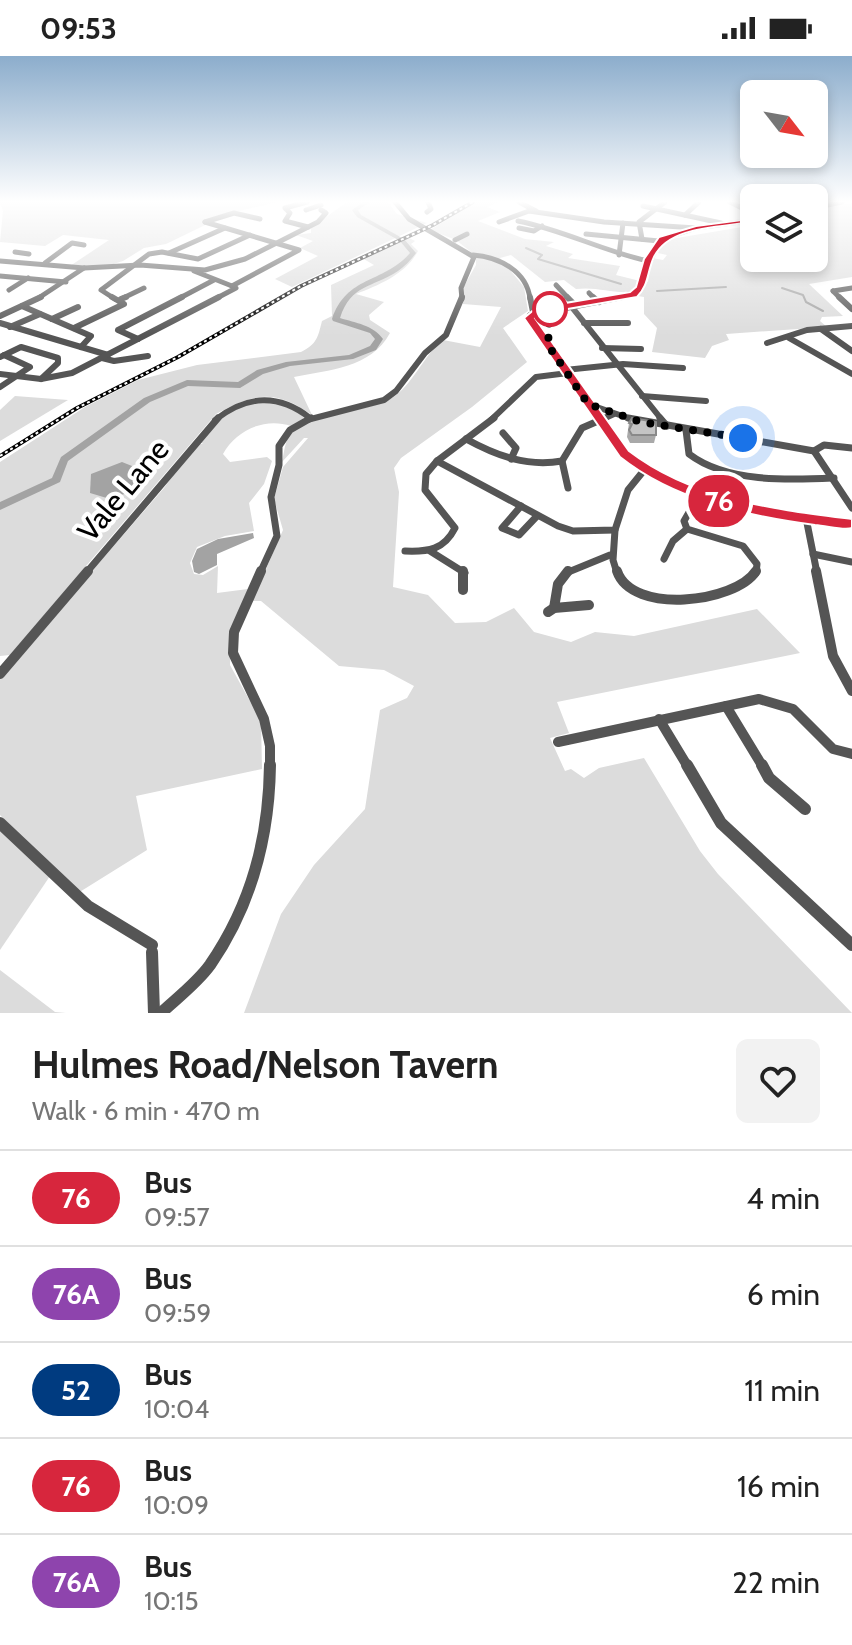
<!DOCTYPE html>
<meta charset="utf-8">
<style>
body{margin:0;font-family:Cabin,sans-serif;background:#f2f2f2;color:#222;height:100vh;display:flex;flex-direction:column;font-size:30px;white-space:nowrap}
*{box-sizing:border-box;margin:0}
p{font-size:26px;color:#767676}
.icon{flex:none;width:44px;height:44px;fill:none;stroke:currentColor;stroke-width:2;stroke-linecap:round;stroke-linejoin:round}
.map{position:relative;height:957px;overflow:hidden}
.drawer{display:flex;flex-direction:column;background:#fff;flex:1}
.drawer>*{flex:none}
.badge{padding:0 16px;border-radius:26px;font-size:28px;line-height:52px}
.needle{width:52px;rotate:121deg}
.buttons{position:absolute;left:740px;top:24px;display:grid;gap:16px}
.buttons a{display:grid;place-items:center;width:88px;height:88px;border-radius:12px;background:#fff;box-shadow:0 4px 12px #0003;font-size:40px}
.you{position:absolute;width:40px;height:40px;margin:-20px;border:6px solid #fff;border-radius:50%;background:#1a73e8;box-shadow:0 0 0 12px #1a73e833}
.map>.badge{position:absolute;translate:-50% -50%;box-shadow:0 0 0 4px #fff}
.round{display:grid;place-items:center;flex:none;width:84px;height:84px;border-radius:12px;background:#f2f2f2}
.headline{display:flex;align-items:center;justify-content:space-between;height:136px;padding:0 32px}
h1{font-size:38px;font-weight:700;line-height:60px}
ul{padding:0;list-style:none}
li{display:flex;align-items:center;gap:24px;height:96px;padding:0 32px;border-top:2px solid #e0e0e0}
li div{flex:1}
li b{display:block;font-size:30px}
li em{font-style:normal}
li .badge{min-width:88px;font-weight:700;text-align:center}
.status{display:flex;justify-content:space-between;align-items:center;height:56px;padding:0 40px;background:#fff;direction:ltr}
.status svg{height:22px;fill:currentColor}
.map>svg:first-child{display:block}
</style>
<div class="status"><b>09:53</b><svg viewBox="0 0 49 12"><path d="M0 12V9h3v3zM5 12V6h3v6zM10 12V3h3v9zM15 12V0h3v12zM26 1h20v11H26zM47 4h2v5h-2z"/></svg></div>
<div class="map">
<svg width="852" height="957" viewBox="0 0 852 957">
<rect width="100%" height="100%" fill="#fff"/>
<g fill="#dcdcdc">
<path d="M0 146H278L230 157 166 188 144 192 123 205 107 210H70L109 184 63 179 45 190 0 186 3 155Z"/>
<path d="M347 146H388L397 158 427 167 292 231 275 223 318 200 300 192 313 185 296 179 311 177V172Z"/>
<path d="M476 146H499L487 151 500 156 478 165 525 183 554 186 546 190 573 198 568 202 620 210 616 219 640 225 636 235C615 239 598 230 576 233L564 224 545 226 511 199 500 202 524 231 528 255 503 272 527 306 472 351 401 402 394 412 399 436 393 531 428 539 455 567 486 566 514 552 534 576 571 586 595 576 634 580 757 553 800 597 557 646 569 677 550 682 565 715 571 713 584 722 599 712 644 702 700 795 718 818 852 957H244L281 858 314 809 365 753 380 654 407 642 414 630 384 614 339 610 261 545H252L283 474 274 443 283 411 308 382H304L282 406C284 397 285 384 291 377 309 355 364 358 390 343 413 330 422 301 443 284L480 291 501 251 463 248V232L476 209V200L456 184 430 174Z"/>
<path d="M852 147V221L809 228 843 260 822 261 820 265 827 271 726 278 729 284 712 290 705 302 652 296 657 272 644 258V241L638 240 648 225 652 202 663 204 667 199 658 197 665 184 754 169V202H814V154Z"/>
<path d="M409 182 415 185 411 188 418 195C406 218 379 229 356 238L384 246 369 259 370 264 390 277C371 312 329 314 294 321L312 359C274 333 256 337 216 358L10 599 0 600V406L85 351 138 324 197 309 301 296C317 288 318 281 322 265L332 260 331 229 374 209 362 202Z"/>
<path d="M15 340 68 344 0 385V354Z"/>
<path d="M260 343 295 352 304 362 291 370C265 361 236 374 223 398L230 406 267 401 272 405 264 428 249 447 254 475 225 480 197 491 190 507 194 518 203 519 218 510 217 537 248 533 231 573 230 609 261 665 262 713 136 740 147 794 78 837 0 759V621L164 432 195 388H203L197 384 234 351Z"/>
<path d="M0 771 50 820 0 894Z"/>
<path d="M0 914 55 956 66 957H0Z"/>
</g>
<g fill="#a3a3a3">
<path d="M122 406 137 412 133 435 110 443 90 437 91 418Z"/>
<path d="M253 477 254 482 217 498V509L199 518 194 516 192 505 197 493 218 483Z"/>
</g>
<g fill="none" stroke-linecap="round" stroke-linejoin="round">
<g stroke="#a3a3a3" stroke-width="2">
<path d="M526 192 542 199 538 203 621 228"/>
<path d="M782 232 803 239 806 246 823 255"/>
<path d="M657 235 726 231"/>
</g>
<path fill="#a3a3a3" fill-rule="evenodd" d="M363 146H370L358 154 361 159 404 183 416 197C411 204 405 210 398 215 372 232 351 228 340 262 356 267 373 269 383 283L376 294 353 303 290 310 263 318 240 332 188 330 150 346 68 405 60 426 0 454V446L52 422 61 401 144 342 187 324 238 326 257 314 286 306 349 299 370 290 375 283 370 277 333 265 332 263C347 219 383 228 410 197L400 185 357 161 352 154Z"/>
<g stroke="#555" stroke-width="5">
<path d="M307 146 285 152 290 157 285 165 308 171"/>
<path d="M395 146 409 163 474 201 461 232 462 243"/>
<path d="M519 146 536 155"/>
<path d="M730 146 754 158"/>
<path d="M643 150 721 167"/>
<path d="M814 152 842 146"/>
<path d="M306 154 321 149"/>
<path d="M427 156 431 153 428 146"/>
<path d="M685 159 699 146"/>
<path d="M518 165C563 174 603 195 648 205"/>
<path d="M205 166 299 194 232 230"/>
<path d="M205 166 234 157 260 163"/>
<path d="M499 166 529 155 604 166 696 172 754 164"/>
<path d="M519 172 534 175 542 170"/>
<path d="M586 178 659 185"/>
<path d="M642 183 639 166 665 146"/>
<path d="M455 184 467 178"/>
<path d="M15 196 29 198"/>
<path d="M169 197 225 172"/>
<path d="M473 199C499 201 527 215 530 243"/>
<path d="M619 199 623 167"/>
<path d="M0 205 84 212 140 209 205 214 245 203 318 166 326 157 321 154"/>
<path d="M45 207 72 187 84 189"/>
<path d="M194 215 232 230"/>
<path d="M0 220 66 226"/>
<path d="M556 229 569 243"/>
<path d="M9 234 28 222"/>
<path d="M833 235 841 243"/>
<path d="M833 235 852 232"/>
<path d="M589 237 595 243"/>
<path d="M37 243 84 212"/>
<path d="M115 243 101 234 149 198 162 196 198 203 250 179"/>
<path d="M121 243 144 232"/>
<path d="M178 243 214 224"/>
<path d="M215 243 236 232 232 230"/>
<path d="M610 243 636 236 660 184 696 172"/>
</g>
<g stroke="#555" stroke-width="6">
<path d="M530 241 533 256"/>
<path d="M567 241 575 249"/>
<path d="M593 241 599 246"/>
<path d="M839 241 852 253"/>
<path d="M121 243 126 241"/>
<path d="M22 250 91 280 81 291"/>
<path d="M571 250 662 364"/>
<path d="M0 260 41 241"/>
<path d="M52 263 78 251"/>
<path d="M0 267 108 299"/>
<path d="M584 267H628"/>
<path d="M10 271 40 258"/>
<path d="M74 272 124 248 112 241"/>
<path d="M821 273 852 295"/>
<path d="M789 282 852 318"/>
<path d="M138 283 118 274 182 241"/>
<path d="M767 287 807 274 852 270"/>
<path d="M602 292 641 293"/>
<path d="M0 301 21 291 58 302V307L41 323"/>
<path d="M102 302 114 305 148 300"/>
<path d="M565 314 623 308 683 312"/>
<path d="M0 318 41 323 72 317 219 241"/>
<path d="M0 331 30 311 4 299"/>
<path d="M642 340 706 345"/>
<path d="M588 348 634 364"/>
<path d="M215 364C247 339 278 337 310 362"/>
<path d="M307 364 384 344 396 335 425 297 446 279 462 241"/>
<path d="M491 364 536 321 568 317"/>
<path d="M600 364 530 259 622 241"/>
<path d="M601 364 614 358"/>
</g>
<g stroke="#555" stroke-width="7">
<path d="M494 362 437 405 558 470 573 475 615 474 628 434 645 413"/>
<path d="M599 362C607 373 614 387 624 397 671 446 787 458 852 468"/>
<path d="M628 362 814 395 852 452"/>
<path d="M660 362 667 370"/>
<path d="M686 374 689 398C727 427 789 424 834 422"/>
<path d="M503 377 516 392 511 403"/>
<path d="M466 383C497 400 527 411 562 405L582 372 605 362"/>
<path d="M814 395 824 389 852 392"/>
<path d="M562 405 568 432"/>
<path d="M699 439 684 465 687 473 743 490 757 508 756 517"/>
<path d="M521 450 502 472 519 479 537 460"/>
<path d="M806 462 817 517"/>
<path d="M615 474 613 504 617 517"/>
<path d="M405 495C428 496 444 494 455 472L425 434 426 418 437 405"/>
<path d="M430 495 465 517"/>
<path d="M813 498 852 506"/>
<path d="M664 503 673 485 687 473"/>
<path d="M86 517 218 362"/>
<path d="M260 517 277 480 271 441 279 409V390L290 374 311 362"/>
<path d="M566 517 610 499"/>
</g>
<g stroke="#555" stroke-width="10">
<path d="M261 515 234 576 233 597 264 663 270 690V711"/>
<path d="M463 515V534"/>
<path d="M617 515C632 559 735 547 756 515"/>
<path d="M816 515 833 600 852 635"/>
<path d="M554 552 558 528 568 515"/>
<path d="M548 556 554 552 589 549"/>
<path d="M0 618 88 515"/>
<path d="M726 650 763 711"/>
<path d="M659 663 688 711"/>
<path d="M558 686 759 643 793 653 833 693 852 698"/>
</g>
<g stroke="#555" stroke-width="12">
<path d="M687 709 721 767 852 889"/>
<path d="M762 709 769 722 805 753"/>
<path d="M0 767 88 850 152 889"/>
<path d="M152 896 154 957"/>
<path d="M161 957C177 942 197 927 210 909 252 848 269 782 270 709"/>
</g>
<defs>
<path id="rail" d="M0 400 77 352 178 301 301 230 433 169 473 146"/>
</defs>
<use href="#rail" stroke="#000" stroke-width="4"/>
<use href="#rail" stroke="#fff" stroke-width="2" stroke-dasharray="3" stroke-linecap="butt"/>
</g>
<path fill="#a9a9a9" d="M629 367 656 379 654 387H630L627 381Z"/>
<path fill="#c4c4c4" stroke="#898989" stroke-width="2" d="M632 362 656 366V379H632L629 374 632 368 629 367Z"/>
<linearGradient id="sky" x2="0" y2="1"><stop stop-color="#8cadcc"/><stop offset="0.52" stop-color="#fff"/><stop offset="1" stop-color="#fff" stop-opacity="0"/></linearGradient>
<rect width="852" height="280" fill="url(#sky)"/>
<path fill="#d7263d" stroke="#fff" stroke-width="2" d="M757 162V165C725 172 670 168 654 201 647 216 649 229 637 241L539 258 535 262 629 395C693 444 774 453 852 463V472C844 475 828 470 815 469 747 460 674 444 620 401L524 262 536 252 630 236 636 231 644 203 659 181 696 170Z"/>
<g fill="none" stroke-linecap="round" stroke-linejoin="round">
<path stroke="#000" stroke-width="8" stroke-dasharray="0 14.4" d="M550 253 548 289 588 348 641 366 743 382"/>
</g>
<circle fill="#fff" stroke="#d7263d" stroke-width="4" cx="550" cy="253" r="16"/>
<g text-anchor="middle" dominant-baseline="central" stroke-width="8" stroke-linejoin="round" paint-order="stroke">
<g font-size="30" fill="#000" stroke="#fff">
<text transform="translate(123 434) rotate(-50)">Vale Lane</text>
</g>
</g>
</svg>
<div class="buttons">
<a><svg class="needle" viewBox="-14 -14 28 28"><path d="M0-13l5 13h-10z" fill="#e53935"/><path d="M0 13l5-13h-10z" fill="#767676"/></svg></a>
<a><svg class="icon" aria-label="layers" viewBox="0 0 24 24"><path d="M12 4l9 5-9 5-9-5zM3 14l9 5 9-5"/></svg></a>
</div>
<div class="you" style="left:743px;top:382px"></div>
<b class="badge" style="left:719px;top:445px;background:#d7263d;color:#fff">76</b>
</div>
<section class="drawer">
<div class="headline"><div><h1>Hulmes Road/Nelson Tavern</h1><p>Walk · 6 min · 470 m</p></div><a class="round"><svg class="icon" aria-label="heart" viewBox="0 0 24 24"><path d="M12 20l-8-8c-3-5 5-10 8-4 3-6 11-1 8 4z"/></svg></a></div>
<ul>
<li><span class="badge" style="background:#d7263d;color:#fff">76</span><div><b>Bus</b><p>09:57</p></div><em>4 min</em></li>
<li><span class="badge" style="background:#8e44ad;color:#fff">76A</span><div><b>Bus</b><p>09:59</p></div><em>6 min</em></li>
<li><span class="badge" style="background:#003b80;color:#fff">52</span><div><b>Bus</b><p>10:04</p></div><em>11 min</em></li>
<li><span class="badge" style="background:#d7263d;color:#fff">76</span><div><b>Bus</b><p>10:09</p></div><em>16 min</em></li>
<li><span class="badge" style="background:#8e44ad;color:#fff">76A</span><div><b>Bus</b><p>10:15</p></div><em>22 min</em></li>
</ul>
</section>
